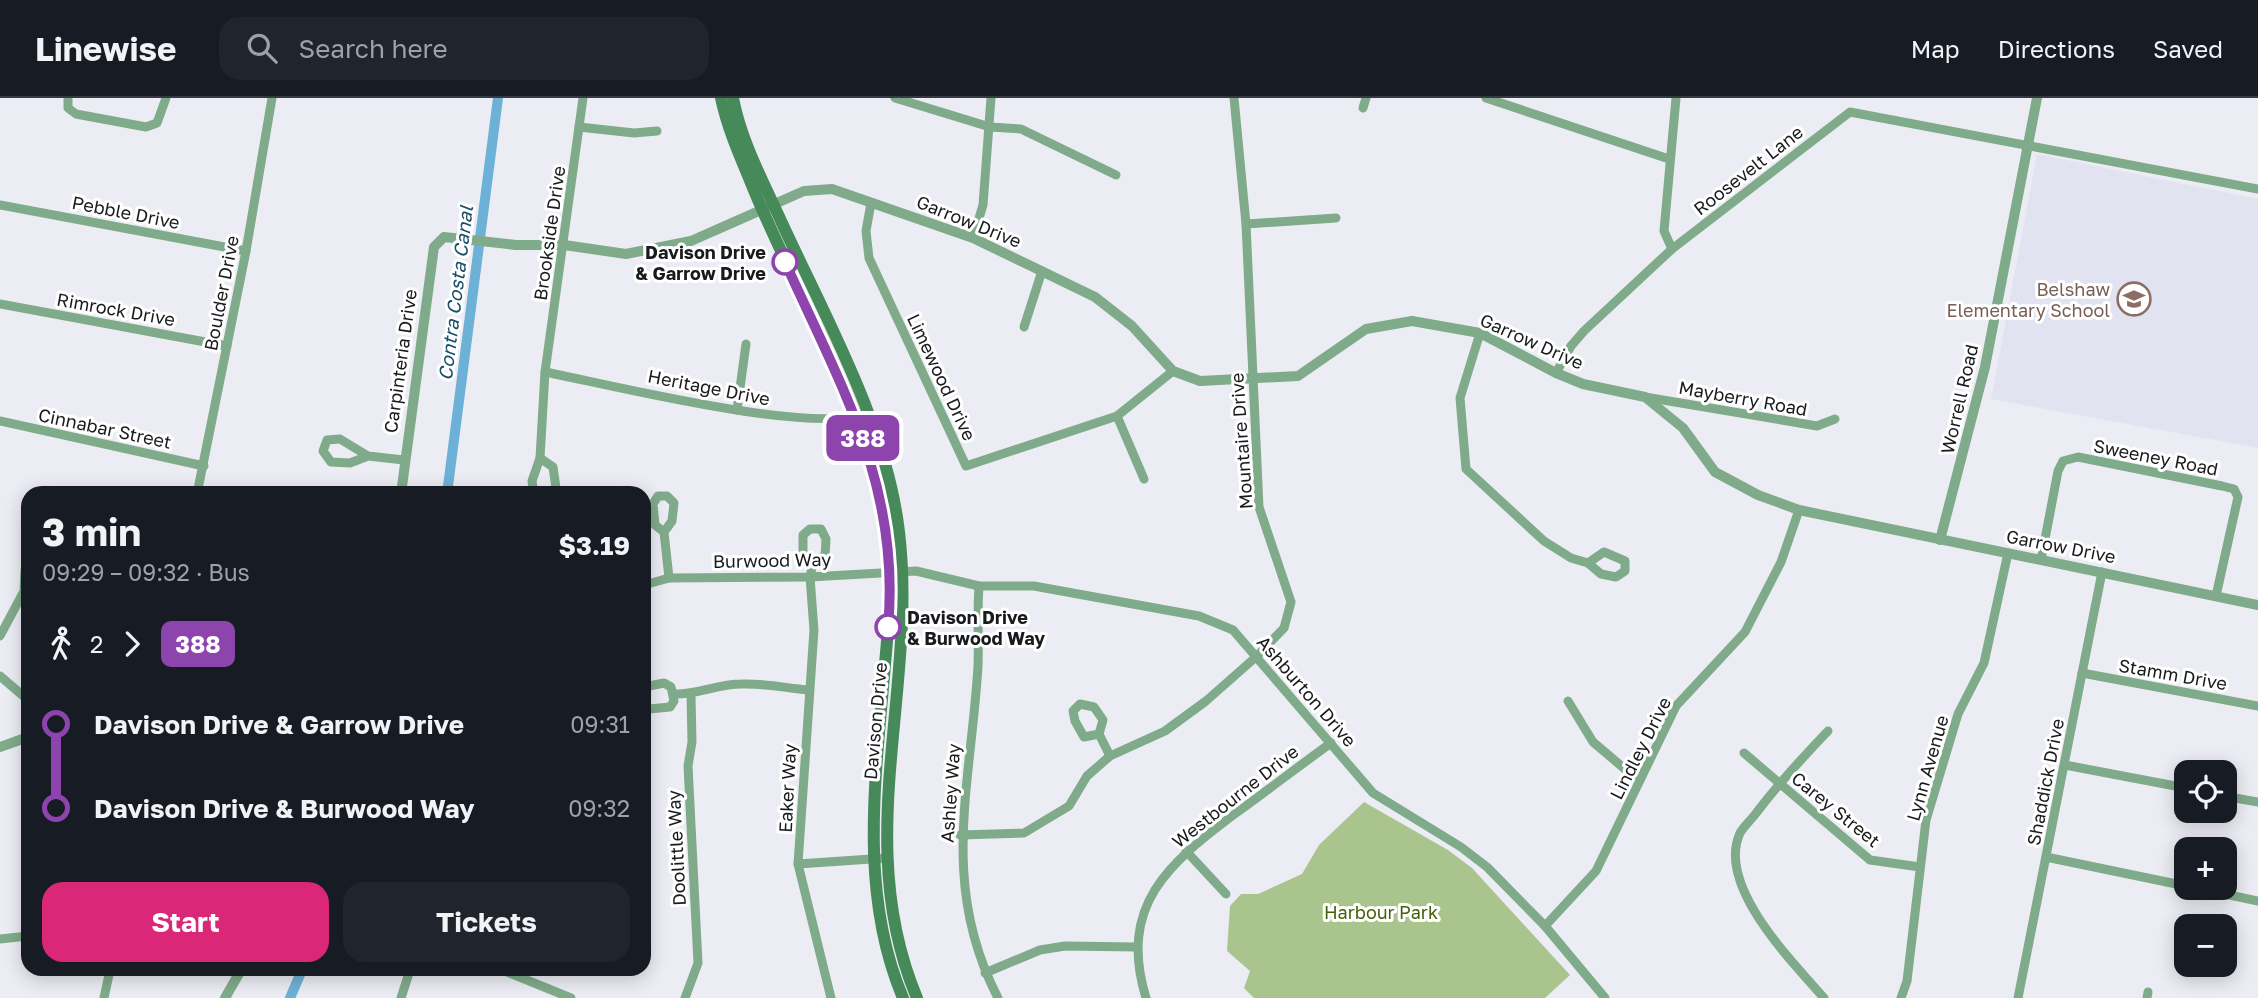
<!DOCTYPE html>
<meta charset="utf-8">
<style>
body{margin:0;font-family:"Golos Text",sans-serif;background:#20242c;color:#f1f3f6;height:100vh;display:flex;flex-direction:column;font-size:26px;white-space:nowrap}
*{box-sizing:border-box;margin:0}
p{font-size:23px;color:#9ea1a6}
.icon{flex:none;width:38px;height:38px;fill:none;stroke:currentColor;stroke-width:2;stroke-linecap:round;stroke-linejoin:round}
.map{position:relative;flex:1;overflow:hidden}
.sheet{position:absolute;left:21px;top:388px;width:630px;height:490px;display:flex;flex-direction:column;background:#171b24;border-radius:21px;box-shadow:0 4px 18px #0003}
.sheet>*{flex:none}
.badge{padding:0 14px;border-radius:10px;font-size:24px;line-height:46px}
.tools{position:absolute;left:2174px;top:662px;display:grid;gap:14px}
.tools a{display:grid;place-items:center;width:63px;height:63px;border-radius:14px;background:#171b24;box-shadow:0 4px 18px #0003;font-size:35px}
.map>.badge{position:absolute;translate:-50% -50%;box-shadow:0 0 0 4px #fff}
.legs{display:flex;align-items:center;gap:10px;height:77px;padding:0 21px;font-size:23px}
.legs p{margin-inline-start:auto}
.head{display:flex;align-items:center;justify-content:space-between;height:119px;padding:0 21px}
h1{font-size:38px;font-weight:700;line-height:52px}
.primary-button{display:flex;gap:14px;margin-top:auto;padding:14px 21px}
.primary-button a{flex:1;height:80px;border-radius:21px;background:#db2777;color:#fff;font-size:28px;font-weight:700;line-height:80px;text-align:center}
.primary-button a+a{background:#20242c;color:#f1f3f6}
ul{padding:0 21px;list-style:none}
li{display:flex;align-items:center;gap:24px;height:84px;font-size:26px}
li i{display:grid;place-items:center;width:10px;height:100%;margin:0 9px;background:currentColor}
li i::after{content:'';width:18px;height:18px;margin:-9px;border:5px solid;border-radius:50%;background:#171b24}
li p{margin-inline-start:auto}
li:first-child i{background:linear-gradient(#0000 50%,currentColor 0)}
li:last-child i{background:linear-gradient(currentColor 50%,#0000 0)}
header{display:flex;align-items:center;gap:42px;box-sizing:border-box;height:98px;padding:0 35px;background:#171b24;border-bottom:2px solid #363941}
header strong{font-size:33px}
nav{display:flex;gap:38px;margin-inline-start:auto;font-size:24px}
.search{width:490px;height:63px;background:#20242c;display:flex;align-items:center;gap:18px;box-sizing:border-box;padding:0 24px;border-radius:21px;color:#9ea1a6;font-size:26px}
.map>svg:first-child{display:block}
</style>
<header>
<strong>Linewise</strong>
<div class="search"><svg class="icon" aria-label="search" viewBox="0 0 24 24"><circle cx="10" cy="10" r="6"/><path d="M15 15l6 6"/></svg>Search here</div>
<nav><a>Map</a><a>Directions</a><a>Saved</a></nav>
</header>
<div class="map">
<svg width="2258" height="900" viewBox="0 0 2258 900">
<rect width="100%" height="100%" fill="#ecedf4"/>
<path fill="#e1e3f1" d="M2037 56 2258 101V350L1991 301Z"/>
<path fill="#aac48e" d="M1364 704 1448 752 1472 770 1570 877 1545 900H1254L1244 890 1250 873 1227 853 1230 808 1241 796H1258L1302 776 1319 747Z"/>
<g fill="none" stroke-linecap="round" stroke-linejoin="round">
<g stroke="#6eb1d6" stroke-width="10">
<path d="M447 396 498 0"/>
<path d="M290 900 302 872"/>
</g>
<g stroke="#80ab8a" stroke-width="9">
<path d="M68 0V10L76 16 146 29 157 25 166 0"/>
<path d="M895 0 990 29 1021 31 1116 77"/>
<path d="M1486 0 1669 61"/>
<path d="M1363 10 1366 0"/>
<path d="M579 29 634 35 657 33"/>
<path d="M871 105 866 133 869 160 966 368 1117 318 1173 273"/>
<path d="M0 107 246 153"/>
<path d="M1246 126 1336 120"/>
<path d="M973 140 983 107 991 0"/>
<path d="M1672 151 1664 133 1676 0"/>
<path d="M0 206 227 248"/>
<path d="M1024 229 1042 173"/>
<path d="M1480 235 1460 300 1466 371 1544 443 1571 460 1588 465 1601 476 1616 479 1625 473V463L1604 454 1588 465"/>
<path d="M545 274C607 286 819 339 867 314"/>
<path d="M1556 275 1571 248 1584 233 1672 151 1850 14 2258 91"/>
<path d="M1645 299 1817 328 1835 321"/>
<path d="M737 312 746 246"/>
<path d="M1117 318 1144 381"/>
<path d="M0 323 204 368"/>
<path d="M368 358 340 341 327 342 323 353 331 364 350 365 368 358 404 362"/>
<path d="M540 360 553 369 556 390 553 396"/>
<path d="M197 396 246 153 272 0"/>
<path d="M534 396 532 383 540 360 545 274 583 0"/>
<path d="M664 434 655 427 653 406 658 398H667L674 405 672 423 664 434 669 480"/>
<path d="M2041 462 2058 373 2063 363 2078 359 2222 388 2234 391 2238 399 2216 498"/>
<path d="M813 465 803 456V437L810 431H821L826 441 825 458 813 465 810 479 814 532 798 766 831 900"/>
<path d="M644 487 669 480 810 479 916 473 979 488H1034L1199 518 1233 532 1373 695 1461 749 1487 769 1545 828 1605 900"/>
<path d="M979 488C977 515 979 541 978 568 971 687 939 786 998 900"/>
<path d="M0 538 24 493 25 472 28 468"/>
<path d="M2082 575 2258 608"/>
<path d="M0 578 28 602"/>
<path d="M644 589 664 585 671 589 674 603 670 609 649 611 644 608"/>
<path d="M674 596C697 597 717 586 741 586 763 585 786 590 808 592"/>
<path d="M1568 603 1593 644 1639 683"/>
<path d="M1099 636 1084 639 1075 623 1073 613 1080 606 1094 609 1103 622 1099 636 1110 658"/>
<path d="M1744 655 1870 762 1920 769"/>
<path d="M2065 667 2186 690"/>
<path d="M2224 698 2258 704"/>
<path d="M960 737 1024 735 1069 708 1087 678 1110 658 1165 633 1206 603 1257 558 1284 530 1291 504 1259 409 1246 126 1234 0"/>
<path d="M1186 753 1226 796"/>
<path d="M2046 759 2186 788"/>
<path d="M798 766 886 760"/>
<path d="M2192 789 2258 803"/>
<path d="M1545 828 1596 773 1676 608 1745 534 1781 464 1799 412"/>
<path d="M0 841 28 838"/>
<path d="M502 872 571 900"/>
<path d="M985 875 1040 852 1065 848 1136 849"/>
<path d="M104 900 110 872"/>
<path d="M401 900 410 872"/>
<path d="M685 900 698 865 688 668 692 644 691 597"/>
<path d="M1146 900C1118 807 1168 766 1236 715 1268 692 1299 668 1331 645"/>
<path d="M1824 900C1792 863 1716 788 1740 735 1744 728 1752 721 1757 714 1779 685 1803 659 1828 633"/>
<path d="M1901 900 1907 883 1926 722 1958 616 1984 565 2008 455"/>
<path d="M2018 900 2102 474"/>
<path d="M2147 900 2148 894"/>
</g>
<g stroke="#80ab8a" stroke-width="10">
<path d="M401 396 434 149 444 139 516 147H564L626 156 691 143 804 93 832 91 973 140 1095 199 1132 228 1173 273 1200 283 1298 278 1366 231 1412 223 1480 235 1556 275 1583 286 1645 299 1683 330 1715 374 1758 397 1799 412 2258 507"/>
<path d="M1940 442 1985 269 2037 0"/>
<path d="M0 649 28 639"/>
<path d="M225 900 241 872"/>
</g>
<g stroke="#478a5a" stroke-width="12">
<path d="M721 0C727 28 738 54 749 80 793 192 872 315 888 433 893 477 889 522 885 566 876 677 858 794 903 900"/>
<path d="M733 0C741 43 763 83 781 123 825 219 887 328 899 434 918 592 851 743 917 900"/>
</g>
</g>
<g fill="none" stroke-linecap="round" stroke-linejoin="round">
<defs>
<path id="line-1" d="M785 164C840 286 901 389 888 529"/>
</defs>
<use href="#line-1" stroke="#fff" stroke-width="16"/>
<use href="#line-1" stroke="#8e44ad" stroke-width="10"/>
</g>
<defs>
<symbol id="school-ring" viewBox="-11 -11 22 22"><circle r="9.5" fill="#fff" stroke="#8d6e63" stroke-width="1.5"/><path d="M0-5L7-2L0 1L-7-2ZM-4 1L0 2.5L4 1V4Q0 6-4 4Z" fill="#8d6e63"/></symbol>
</defs>
<g fill-rule="evenodd">
<use href="#school-ring" x="2115" y="182" width="38" height="38"/>
</g>
<g fill="#fff" stroke="#8e44ad" stroke-width="3.5">
<circle cx="785" cy="164" r="12"/>
<circle cx="888" cy="529" r="12"/>
</g>
<g text-anchor="middle" dominant-baseline="central" stroke-width="6" stroke-linejoin="round" paint-order="stroke">
<g font-size="18" fill="#191a1c" stroke="#fff">
<text transform="translate(1748 72) rotate(-38)">Roosevelt Lane</text>
<text transform="translate(126 114) rotate(11)">Pebble Drive</text>
<text transform="translate(969 123) rotate(22)">Garrow Drive</text>
<text transform="translate(549 135) rotate(-82)">Brookside Drive</text>
<text transform="translate(221 195) rotate(-79)">Boulder Drive</text>
<text transform="translate(116 211) rotate(10)">Rimrock Drive</text>
<text transform="translate(1532 243) rotate(24)">Garrow Drive</text>
<text transform="translate(400 263) rotate(-82)">Carpinteria Drive</text>
<text transform="translate(942 279) rotate(65)">Limewood Drive</text>
<text transform="translate(709 289) rotate(11)">Heritage Drive</text>
<text transform="translate(1743 300) rotate(10)">Mayberry Road</text>
<text transform="translate(1959 301) rotate(-77)">Worrell Road</text>
<text transform="translate(105 330) rotate(12)">Cinnabar Street</text>
<text transform="translate(1241 343) rotate(-94)">Mountaire Drive</text>
<text transform="translate(2156 359) rotate(11)">Sweeney Road</text>
<text transform="translate(2061 448) rotate(11)">Garrow Drive</text>
<text transform="translate(772 462) rotate(-1)">Burwood Way</text>
<text transform="translate(2173 576) rotate(10)">Stamm Drive</text>
<text transform="translate(1307 593) rotate(49)">Ashburton Drive</text>
<text transform="translate(875 623) rotate(-85)">Davison Drive</text>
<text transform="translate(1640 650) rotate(-63)">Lindley Drive</text>
<text transform="translate(1927 670) rotate(-74)">Lynn Avenue</text>
<text transform="translate(2045 684) rotate(-79)">Shaddick Drive</text>
<text transform="translate(787 690) rotate(-87)">Eaker Way</text>
<text transform="translate(950 695) rotate(-86)">Ashley Way</text>
<text transform="translate(1235 698) rotate(-38)">Westbourne Drive</text>
<text transform="translate(1836 711) rotate(39)">Carey Street</text>
<text transform="translate(676 750) rotate(-93)">Doolittle Way</text>
</g>
<g font-size="18" font-weight="bold" fill="#191a1c" stroke="#fff" text-anchor="end">
<text x="766" y="154">Davison Drive<tspan x="766" dy="21">&amp; Garrow Drive</tspan></text>
<text x="907" y="519" text-anchor="start">Davison Drive<tspan x="907" dy="21">&amp; Burwood Way</tspan></text>
</g>
<g font-size="18" fill="#785e54" stroke="#fff" text-anchor="end">
<text x="2110" y="191">Belshaw<tspan x="2110" dy="21">Elementary School</tspan></text>
</g>
<g font-size="18" fill="#446308" stroke="#fff">
<text x="1381" y="814">Harbour Park</text>
</g>
<g font-size="19" font-style="italic" fill="#1b4f69" stroke="#fff">
<text transform="translate(455 195) rotate(-83)">Contra Costa Canal</text>
</g>
</g>
</svg>
<div class="tools">
<a><svg class="icon" aria-label="locate" viewBox="0 0 24 24"><circle cx="12" cy="12" r="6"/><path d="M12 2v4M12 18v4M2 12h4M18 12h4"/></svg></a>
<a>+</a>
<a>−</a>
</div>
<b class="badge" style="left:863px;top:340px;background:#8e44ad;color:#fff">388</b>
<section class="sheet">
<div class="head"><div><h1>3 min</h1><p>09:29 – 09:32 · Bus</p></div><b>$3.19</b></div>
<div class="legs"><svg class="icon" aria-label="walk" viewBox="0 0 24 24"><circle cx="13" cy="4" r="2"/><path d="M13 8l-2 6 4 7M11 14l-3 7M7 12l3-4h3l4 4"/></svg>2<svg class="icon" aria-label="forward" viewBox="0 0 24 24"><path d="M9 5l7 7-7 7"/></svg><b class="badge" style="background:#8e44ad;color:#fff">388</b></div>
<ul>
<li><i style="color:#8e44ad"></i><b>Davison Drive &amp; Garrow Drive</b><p>09:31</p></li>
<li><i style="color:#8e44ad"></i><b>Davison Drive &amp; Burwood Way</b><p>09:32</p></li>
</ul>
<div class="primary-button"><a>Start</a><a>Tickets</a></div>
</section>
</div>
